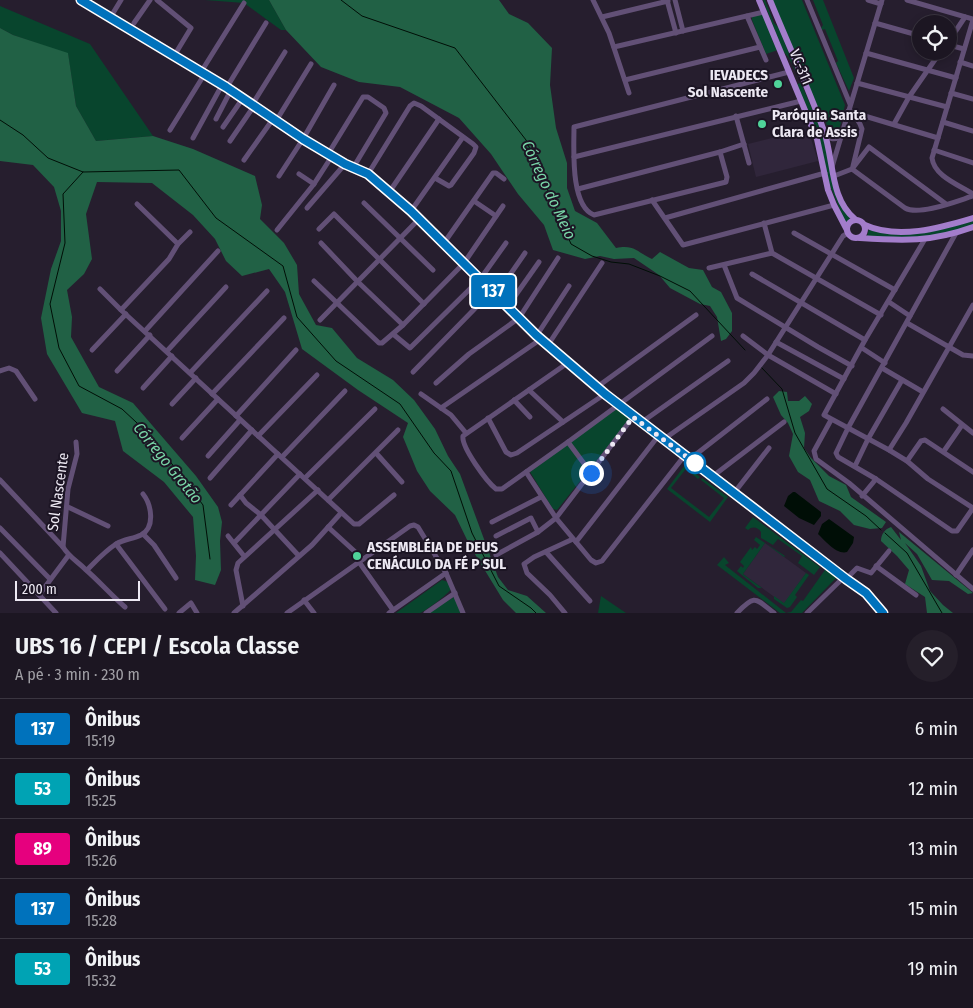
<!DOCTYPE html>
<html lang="pt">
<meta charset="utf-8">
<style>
body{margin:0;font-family:"Fira Sans Condensed",sans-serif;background:#251f2a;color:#f1f3f6;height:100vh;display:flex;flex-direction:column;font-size:19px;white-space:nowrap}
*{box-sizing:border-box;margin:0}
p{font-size:16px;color:#a09fa5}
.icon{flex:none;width:28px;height:28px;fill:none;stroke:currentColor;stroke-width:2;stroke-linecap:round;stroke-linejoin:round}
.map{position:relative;height:613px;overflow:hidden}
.sheet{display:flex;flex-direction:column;background:#1c1622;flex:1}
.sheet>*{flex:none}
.badge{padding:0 10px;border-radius:4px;font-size:18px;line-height:32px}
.tools{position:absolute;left:912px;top:15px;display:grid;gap:10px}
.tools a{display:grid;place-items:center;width:45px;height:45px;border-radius:50%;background:#1c1622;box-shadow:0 2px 8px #0003,0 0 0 1px #3a3540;font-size:25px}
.scale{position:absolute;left:15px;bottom:12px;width:125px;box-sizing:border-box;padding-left:5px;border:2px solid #ede9f3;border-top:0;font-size:14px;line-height:18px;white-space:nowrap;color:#ede9f3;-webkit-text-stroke:4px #1c1524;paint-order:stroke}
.you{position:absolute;width:25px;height:25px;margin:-12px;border:4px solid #fff;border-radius:50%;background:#1a73e8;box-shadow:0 0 0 8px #1a73e833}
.map>.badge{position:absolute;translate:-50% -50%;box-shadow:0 0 0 2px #fff}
.round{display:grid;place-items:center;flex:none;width:52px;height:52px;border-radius:26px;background:#251f2a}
.overview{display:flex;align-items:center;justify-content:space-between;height:85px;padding:0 15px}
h1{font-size:24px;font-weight:600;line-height:38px}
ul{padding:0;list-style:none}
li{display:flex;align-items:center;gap:15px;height:60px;padding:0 15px;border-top:1px solid #3a3540}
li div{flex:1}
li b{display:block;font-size:19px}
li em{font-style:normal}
li .badge{min-width:55px;font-weight:700;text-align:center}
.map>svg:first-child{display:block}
</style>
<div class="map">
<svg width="973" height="613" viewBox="0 0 973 613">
<rect width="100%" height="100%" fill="#261e2e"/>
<g fill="#30263b">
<path d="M808 129 818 161 756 177 748 144Z"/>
<path d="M765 543 806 573 784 604 743 574Z"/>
</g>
<g fill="#08452d">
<path d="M205 0H269L286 30H281L244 3Z"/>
<path d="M763 0H765L774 23 779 28 799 79 789 58 783 51Z"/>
<path d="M772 0H802L845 105 838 135 832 136 828 134C828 122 822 112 815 103Z"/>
<path d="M813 0H823L854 78 849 91 836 63 838 61 825 29 822 30 821 28 823 25Z"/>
<path d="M0 6 90 44 153 136 96 141 76 106 68 54 13 35 0 28Z"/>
<path d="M759 14 764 15 773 42 778 50 766 54 752 20V17Z"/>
<path d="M801 83 824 137 830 168 850 218 846 224 828 181 819 135 797 84Z"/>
<path d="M973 221V225L955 232 910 239 867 236 869 229C896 242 944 226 973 221Z"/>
<path d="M619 407 630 417 629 420 557 510 553 509 530 472Z"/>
<path d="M685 465 700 477 698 479 687 470H685L671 488 709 517 724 498 701 480 702 478 728 497 710 522 667 489Z"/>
<path d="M753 517 820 567 814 575 798 563 802 556 778 539 773 545 761 538V532C758 527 752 526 748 530L745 528Z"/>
<path d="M756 537 785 556 784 557 765 543 743 574 762 588H758L737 571 741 566 743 568 744 566 740 562 751 547 752 550 755 547 757 549 760 545 754 540Z"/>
<path d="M724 557 729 563 725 565 786 613 791 612 801 600 803 601 827 567 838 576 802 613H780L717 565Z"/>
<path d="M806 573 809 575 795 595 797 597 790 607 787 608 774 599V596L784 603Z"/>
<path d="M442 580 448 582 451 589C448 594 426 611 420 613 413 613 403 613 396 613Z"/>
<path d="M601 596 626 613H598Z"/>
<path d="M454 597 461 613H428Z"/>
</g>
<g fill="#216145">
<path d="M269 0H499L509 14 528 23 552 48 550 85 556 128 567 163V188L575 211 597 223 616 248C634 244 637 252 652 259L660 252 689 268 703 270 712 287 721 292 732 313V331L726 339 721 341 717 317 710 306 700 304 670 288 659 275 634 258 614 259 600 256 585 259 553 250 544 225 518 194 491 154 459 118 400 87 359 82 321 67 286 30Z"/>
<path d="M0 28 13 35 68 53 76 106 96 141 153 136 193 149 255 176 262 205 260 219 284 243 297 265 299 294 316 325 332 328 357 358 393 380 414 400 435 429 448 456 460 474 498 577 508 590 527 596 546 613H516L503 600 470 546 455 515 430 491 417 471 403 437 408 423 358 390 302 349 285 292 269 269 242 276 226 261 215 239 193 215 152 183 97 182 86 214 92 259 84 274 67 290 72 317 71 337 99 387 133 403 196 476 218 507 222 522 220 541 221 570 215 585 195 580 196 556 193 517 164 482 123 451 115 421 82 413 47 354 41 318 51 269 61 241V211L54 187 33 165 0 161Z"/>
<path d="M779 391 787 392 788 401H799L805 396 812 404 809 411 800 417 805 433 804 448 811 458 829 476 846 485 851 497 886 522 882 528 870 529 854 525 840 511 819 501 810 480 798 472 789 456 793 434 788 423 781 415 773 397Z"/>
<path d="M891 527 901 540 899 532 973 593 968 594 949 581 932 580 917 554 905 543 921 566 930 591 943 605 953 613H927L925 597 905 584 909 570 897 556 881 541C881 534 885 529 891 527Z"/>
</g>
<g fill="#000e06">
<path d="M793 492H795L821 512V516L814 525 799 518 784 506 788 496Z"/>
<path d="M829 519 854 537 853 543 847 552C837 555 825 541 818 534L822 524Z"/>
</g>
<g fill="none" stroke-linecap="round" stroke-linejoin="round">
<g stroke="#000e06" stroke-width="1">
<path d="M341 0 362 16 455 48 526 140 571 244 592 256 611 262 629 264 660 276 690 291 745 350"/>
<path d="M0 120 23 135 48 158 83 172 179 170 216 218 283 266 297 317 336 361 400 404 434 453 451 471 472 533 499 586 531 608 536 613"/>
<path d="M83 172 63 194 65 243 50 304 59 348 79 386 122 409 150 435 203 505 210 559"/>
<path d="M761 367 782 389 795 433 827 489 866 516 881 530"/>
<path d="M885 533 907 553 942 613"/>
</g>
<g stroke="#625076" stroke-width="5">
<path d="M81 0 227 87 303 139 345 164 368 174 390 191 411 211 537 335 633 417 642 422 846 579 866 593 883 613"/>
<path d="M157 0 191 28 174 56"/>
<path d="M593 0 609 33 629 93"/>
<path d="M667 0 676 33"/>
<path d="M675 0 683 31"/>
<path d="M807 0 850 104"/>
<path d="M868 0 881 4"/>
<path d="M907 0 973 19"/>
<path d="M747 16 766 60"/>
<path d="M602 17 668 1"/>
<path d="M110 18 121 0"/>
<path d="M973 20 932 158C934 176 959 185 973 194"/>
<path d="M134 23 150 0"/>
<path d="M875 23 921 36"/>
<path d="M949 41 965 17"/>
<path d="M949 45 964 49"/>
<path d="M614 47 764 12"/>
<path d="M866 53 956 78"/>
<path d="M960 62 973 66"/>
<path d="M201 72 244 3"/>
<path d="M625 80 760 47"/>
<path d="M857 83 947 107"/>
<path d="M227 87 266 23"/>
<path d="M951 93 973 99"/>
<path d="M252 105 285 52"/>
<path d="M848 111 938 138"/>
<path d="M736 116 749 163"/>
<path d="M216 119 231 90"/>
<path d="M276 121 311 64"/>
<path d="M943 122 973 131"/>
<path d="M894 124 909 97 941 51"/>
<path d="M223 127 243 98"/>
<path d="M170 130 204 75"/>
<path d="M825 133C829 139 834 141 840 136"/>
<path d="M193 138 222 85"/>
<path d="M230 141 254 106"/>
<path d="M934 150 973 163"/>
<path d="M720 152 727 177 726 182 594 215C570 206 574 148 574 127L789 72"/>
<path d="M328 154 363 97H368L384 108 386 113 353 168"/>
<path d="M574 157 801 101"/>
<path d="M244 160 273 119"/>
<path d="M853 166 862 129 860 124 853 113"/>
<path d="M832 167 882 0"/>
<path d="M852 169 905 208C919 216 957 201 973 196"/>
<path d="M299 174 314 184"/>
<path d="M368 174 410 106 414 103 421 106 473 144 476 147 474 153 451 185 449 186 435 178"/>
<path d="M279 176 303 139 334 85"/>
<path d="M834 176 852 169 869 147 946 204"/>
<path d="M578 189 720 152 744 144"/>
<path d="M390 191 439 119"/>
<path d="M652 200 683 245 834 205"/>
<path d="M474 201 496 216"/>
<path d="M364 203 433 270"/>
<path d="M137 204 178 244"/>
<path d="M307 208 345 164"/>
<path d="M411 211 463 137"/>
<path d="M665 218 825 173"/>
<path d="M764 223 772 253 881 315"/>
<path d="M319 229 334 214 424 304"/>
<path d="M277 230 314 184 332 156"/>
<path d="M794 233 895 290"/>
<path d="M956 233 848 428 836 453 838 457 876 479 952 531H957L973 508"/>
<path d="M925 239 865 340 824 415 889 450 907 461 928 479 973 508"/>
<path d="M321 243 357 281 403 325"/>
<path d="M444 243 493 173H496L504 179"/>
<path d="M724 265 737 298 818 347 852 366"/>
<path d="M709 268 772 253"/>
<path d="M752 274 865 340"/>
<path d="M314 281 379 343H382L403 325 464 263 503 206"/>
<path d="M100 289 121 310 354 524H359L394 495"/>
<path d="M496 295 525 253"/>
<path d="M889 302 910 316"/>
<path d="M508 306 539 262"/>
<path d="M121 310 169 259 178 244 190 232"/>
<path d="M320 320 419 219"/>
<path d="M907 323 963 355 973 356"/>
<path d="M145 331 218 251"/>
<path d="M393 334 410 348 481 278 506 243"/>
<path d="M537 335 569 286"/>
<path d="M743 336 768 355 836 394"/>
<path d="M776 342 844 379"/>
<path d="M548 345 602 263"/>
<path d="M862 348 885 363"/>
<path d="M92 350 126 314"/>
<path d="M167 351 226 287"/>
<path d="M569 362 463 436C461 447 487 482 496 489H502L568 442 712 336"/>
<path d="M882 368 923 392"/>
<path d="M0 371 9 368 16 371 35 399"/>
<path d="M117 371 150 335"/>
<path d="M413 372 492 291"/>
<path d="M190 373 267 291"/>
<path d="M436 383 469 354 519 318 558 258"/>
<path d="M597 387 696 315"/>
<path d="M143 388 172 356"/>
<path d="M529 390 563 422"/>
<path d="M212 394 284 318"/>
<path d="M421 394 451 415 466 433"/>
<path d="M514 400 530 417"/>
<path d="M172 404 196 378"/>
<path d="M441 408 541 339"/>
<path d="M943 409 973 433"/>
<path d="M236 416 296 350"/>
<path d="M488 418 506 452 511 455 517 453 605 394"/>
<path d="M831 420 814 451 816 459 849 483 973 589"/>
<path d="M642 422 728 361"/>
<path d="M258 436 317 375"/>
<path d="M182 438 218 399"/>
<path d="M664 439 744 383 754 373 768 355 843 236 848 233"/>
<path d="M568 442 591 473"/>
<path d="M889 450 906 423 973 305"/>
<path d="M944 451 962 425"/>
<path d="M376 453 402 482"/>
<path d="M208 456 240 420"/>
<path d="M282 457 345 391"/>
<path d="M690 459 767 399"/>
<path d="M907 461 921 441 925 440 973 472"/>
<path d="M855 466 868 439 902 380"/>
<path d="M526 472 556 518 591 560 596 563 602 561 685 455"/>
<path d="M713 476 784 422"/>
<path d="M210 478 252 430"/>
<path d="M305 478 375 409"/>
<path d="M0 480 63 547C69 557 77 561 85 569 99 581 111 595 125 607"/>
<path d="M734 493 769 448"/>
<path d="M240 495 246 503 261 515 299 556"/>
<path d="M862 496 876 479"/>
<path d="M328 500 398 430"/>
<path d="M231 505 278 454"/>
<path d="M68 507 108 526"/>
<path d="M492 522 541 497"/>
<path d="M328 527 363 559"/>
<path d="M0 528 50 579"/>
<path d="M143 534 154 545 176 578"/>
<path d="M228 536 244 556"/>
<path d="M496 536 531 518 538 532"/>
<path d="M576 542 659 435"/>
<path d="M234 543 300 474"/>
<path d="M116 544 165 609"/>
<path d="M63 547 68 489 77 454 76 442"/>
<path d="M546 552 590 601"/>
<path d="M0 553 56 613"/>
<path d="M496 555 538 532 556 518 633 417"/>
<path d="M359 562 393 610"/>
<path d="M876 566 916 595"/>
<path d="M87 570C96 561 105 551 116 544 124 539 133 539 141 535 156 527 151 504 143 494"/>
<path d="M956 575 973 550"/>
<path d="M846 579 857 568 871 573 889 551"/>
<path d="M39 595 68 556"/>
<path d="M304 600 314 613"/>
<path d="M243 606 236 570 238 563 318 490"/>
<path d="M179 613 191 603 197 613"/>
<path d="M234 613 312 545 341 513"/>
<path d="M287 613 410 526 414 525 418 527 446 573 463 613"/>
<path d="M389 613 446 573"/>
<path d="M426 613 455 593"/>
<path d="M565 613 550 595 527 573 524 564 534 557 573 539"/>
<path d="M737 613C755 594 755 598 774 613"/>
<path d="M807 613 844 577"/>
</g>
<g stroke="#a37dcb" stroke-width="6">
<path d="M759 0 817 139 828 190 834 205 847 230"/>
<path d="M770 0C788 44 808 87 824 131 834 161 830 199 855 219"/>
<circle cx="856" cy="229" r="9"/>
<path d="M865 225C898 240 940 228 973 218"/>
<path d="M860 238C904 241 931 242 973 227"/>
</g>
</g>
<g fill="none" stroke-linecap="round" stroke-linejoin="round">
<defs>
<path id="line" d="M81 0 226 87 303 139 345 164 368 174 411 211 536 335 605 394 846 579 866 593 883 613"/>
</defs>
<use href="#line" stroke="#fff" stroke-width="11"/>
<use href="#line" stroke="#0072bc" stroke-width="8"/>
<path stroke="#ede9f3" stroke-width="5" stroke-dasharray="0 9" d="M591 473 633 417 695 463"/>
</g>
<g fill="#4fd399" stroke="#1c1524" stroke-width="2">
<circle cx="778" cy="84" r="5"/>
<circle cx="762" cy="124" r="5"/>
<circle cx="357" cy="556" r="5"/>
</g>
<circle fill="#fff" stroke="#0072bc" stroke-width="2.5" cx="695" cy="463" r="10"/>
<g text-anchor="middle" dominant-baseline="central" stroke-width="4" stroke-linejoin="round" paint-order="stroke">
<g font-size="15" fill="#ede9f3" stroke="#1c1524">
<text transform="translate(801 67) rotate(67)">VC-311</text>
<text transform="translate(58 492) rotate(-82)">Sol Nascente</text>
</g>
<g font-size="15" font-weight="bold" fill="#ede9f3" stroke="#1c1524" text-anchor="start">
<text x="768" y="75" text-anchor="end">IEVADECS<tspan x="768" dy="17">Sol Nascente</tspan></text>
<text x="772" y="115">Paróquia Santa<tspan x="772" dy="17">Clara de Assis</tspan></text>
<text x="367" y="547">ASSEMBLÉIA DE DEUS<tspan x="367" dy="17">CENÁCULO DA FÉ P SUL</tspan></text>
</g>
<g font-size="16" font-style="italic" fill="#79d5a7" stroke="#1c1524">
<text transform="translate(549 190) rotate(65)">Córrego do Meio</text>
<text transform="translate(168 463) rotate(51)">Córrego Grotão</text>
</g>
</g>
</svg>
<div class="tools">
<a><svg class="icon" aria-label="locate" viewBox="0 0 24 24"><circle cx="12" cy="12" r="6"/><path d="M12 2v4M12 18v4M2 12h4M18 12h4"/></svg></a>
</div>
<div class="scale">200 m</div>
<div class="you" style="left:591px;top:473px"></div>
<b class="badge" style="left:493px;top:291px;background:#0072bc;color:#fff">137</b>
</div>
<section class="sheet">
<div class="overview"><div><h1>UBS 16 / CEPI / Escola Classe</h1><p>A pé · 3 min · 230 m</p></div><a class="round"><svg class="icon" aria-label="heart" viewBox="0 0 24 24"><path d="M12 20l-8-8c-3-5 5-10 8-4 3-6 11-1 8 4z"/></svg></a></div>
<ul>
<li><span class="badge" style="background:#0072bc;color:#fff">137</span><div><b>Ônibus</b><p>15:19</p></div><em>6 min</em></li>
<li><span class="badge" style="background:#00a3b4;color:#fff">53</span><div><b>Ônibus</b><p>15:25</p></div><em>12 min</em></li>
<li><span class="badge" style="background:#e6007e;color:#fff">89</span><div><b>Ônibus</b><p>15:26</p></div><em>13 min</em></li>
<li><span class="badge" style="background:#0072bc;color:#fff">137</span><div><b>Ônibus</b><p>15:28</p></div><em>15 min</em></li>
<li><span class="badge" style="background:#00a3b4;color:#fff">53</span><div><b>Ônibus</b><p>15:32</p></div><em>19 min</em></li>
</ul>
</section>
